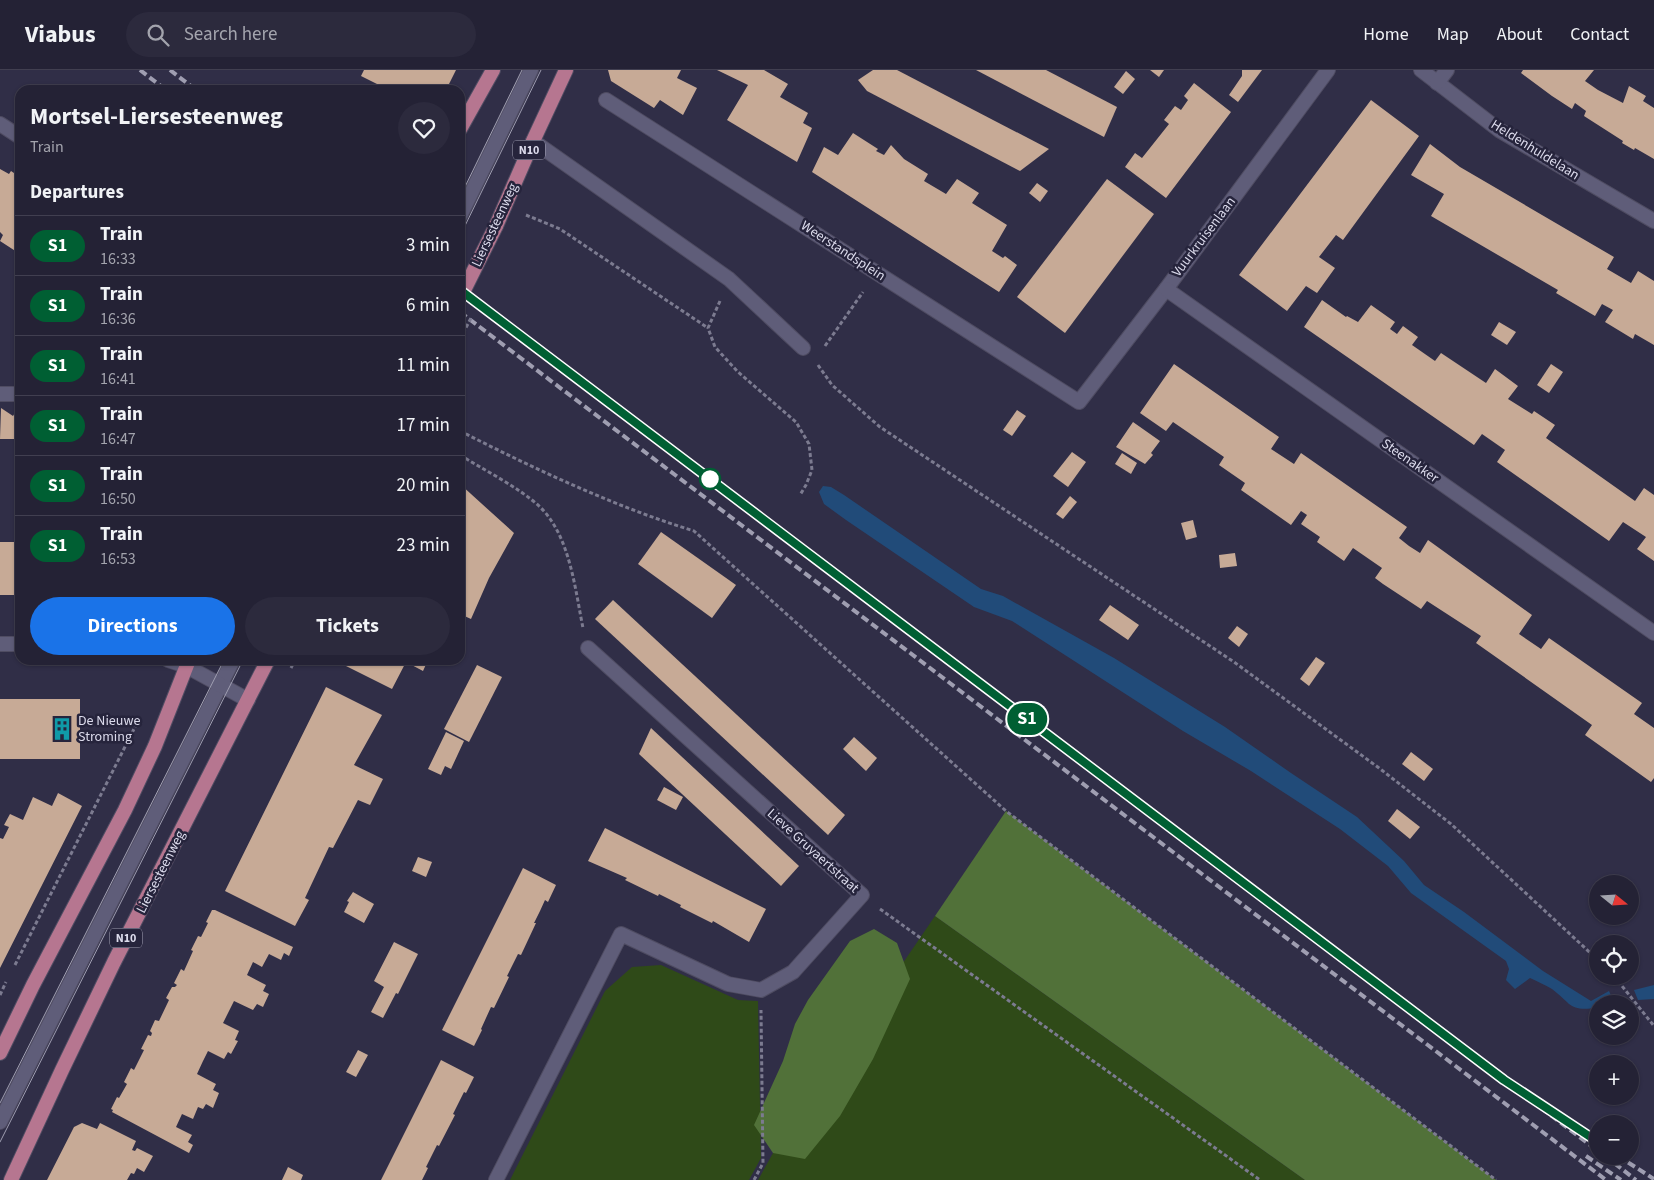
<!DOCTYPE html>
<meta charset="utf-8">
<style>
body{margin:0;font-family:"Source Sans 3",sans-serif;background:#2c2a3d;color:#f1f3f6;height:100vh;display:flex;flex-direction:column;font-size:19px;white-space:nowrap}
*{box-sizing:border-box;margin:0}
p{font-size:16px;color:#a3a4ad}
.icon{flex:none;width:28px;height:28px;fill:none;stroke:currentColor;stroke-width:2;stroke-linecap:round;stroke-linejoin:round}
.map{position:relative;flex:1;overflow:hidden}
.sheet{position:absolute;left:15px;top:15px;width:450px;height:580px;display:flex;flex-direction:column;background:#242235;border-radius:15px;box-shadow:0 1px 4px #0004,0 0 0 1px #413f50}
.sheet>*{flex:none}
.badge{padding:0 10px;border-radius:16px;font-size:18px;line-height:32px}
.needle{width:32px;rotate:108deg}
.tools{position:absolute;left:1589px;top:805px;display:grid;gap:10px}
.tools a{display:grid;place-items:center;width:50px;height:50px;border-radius:50%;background:#242235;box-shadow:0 1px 4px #0004,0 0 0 1px #413f50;font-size:25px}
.map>.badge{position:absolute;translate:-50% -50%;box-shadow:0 0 0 2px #fff}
h2{padding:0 15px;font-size:19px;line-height:45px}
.round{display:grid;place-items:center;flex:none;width:52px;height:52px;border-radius:26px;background:#2c2a3d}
.headline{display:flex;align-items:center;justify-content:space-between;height:85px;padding:0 15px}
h1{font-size:24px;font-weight:700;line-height:38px}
.primary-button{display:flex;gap:10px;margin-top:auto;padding:10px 15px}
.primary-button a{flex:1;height:58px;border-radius:30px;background:#1a73e8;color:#fff;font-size:20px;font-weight:700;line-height:58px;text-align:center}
.primary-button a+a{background:#2c2a3d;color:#f1f3f6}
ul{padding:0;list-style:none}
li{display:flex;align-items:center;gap:15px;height:60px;padding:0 15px;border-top:1px solid #413f50}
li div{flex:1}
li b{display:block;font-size:19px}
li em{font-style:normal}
li .badge{min-width:55px;font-weight:700;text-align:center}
header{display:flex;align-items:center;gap:30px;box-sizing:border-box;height:70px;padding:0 25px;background:#242235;border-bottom:1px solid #413f50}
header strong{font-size:24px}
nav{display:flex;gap:28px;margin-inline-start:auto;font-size:18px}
.search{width:350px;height:45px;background:#2c2a3d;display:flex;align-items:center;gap:12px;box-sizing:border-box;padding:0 18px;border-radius:28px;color:#a3a4ad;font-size:19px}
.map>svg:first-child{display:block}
</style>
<header>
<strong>Viabus</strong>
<div class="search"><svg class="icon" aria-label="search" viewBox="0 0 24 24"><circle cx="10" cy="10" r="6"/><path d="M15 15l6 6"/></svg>Search here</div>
<nav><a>Home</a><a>Map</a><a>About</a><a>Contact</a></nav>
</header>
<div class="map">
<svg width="1654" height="1110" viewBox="0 0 1654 1110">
<rect width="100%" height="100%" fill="#302e47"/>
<g fill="#2f4a18">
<path d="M935 846 1305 1110H758L773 1083Z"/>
<path d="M661 895 738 930 758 931 761 1088 749 1110H510L605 921 632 897Z"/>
</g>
<g fill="#517139">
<path d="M1006 741 1496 1110H1305L935 846Z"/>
<path d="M874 859 897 873 910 909 873 989 840 1046 805 1089 773 1083 754 1055 783 991 795 954 808 930 850 871Z"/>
</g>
<g fill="#214b79">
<path d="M823 416 831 417 844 425 981 519 1003 526 1114 588 1225 657 1291 703 1357 747 1404 791 1424 815 1464 842 1543 901 1591 931 1609 921 1613 930 1607 934H1598L1597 938C1568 941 1573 935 1552 919 1545 915 1537 911 1530 908L1515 919 1506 910 1509 899 1506 891 1411 823 1388 796 1340 759 1251 701 1183 661 1012 551 974 537 846 450 824 434 819 422Z"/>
<path d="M1654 915V929L1638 930 1634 920Z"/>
</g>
<g fill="#c7aa96">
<path d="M364 0H456L446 20H389L361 6Z"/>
<path d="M608 0H681L677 8 697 18 683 45 660 30 654 38 611 11Z"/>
<path d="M717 0H764L788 14 780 27 808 43 803 53 812 58 797 92 727 50 748 15Z"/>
<path d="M873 0H897L1049 79 1020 101 867 21 858 10Z"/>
<path d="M976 0H1046L1117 37 1104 67Z"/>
<path d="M1150 0H1164L1159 7Z"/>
<path d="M1242 0H1262L1238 32 1229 25 1242 6Z"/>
<path d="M1523 0H1594L1585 11 1598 20 1623 33 1629 16 1646 26 1643 31 1654 38V89L1635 78 1634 80 1622 73 1623 71 1584 46 1586 41 1575 33 1572 39 1552 26 1521 3Z"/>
<path d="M1126 1 1135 9 1123 24 1114 17Z"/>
<path d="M1194 13 1231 42 1166 128 1125 97 1135 83 1142 88 1169 54 1164 50 1175 36 1181 40 1188 30 1184 26Z"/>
<path d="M1371 30 1419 66 1343 170 1336 165 1319 187 1335 198 1317 223 1306 216 1287 241 1239 205Z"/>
<path d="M853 63 878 79 876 81 884 85 891 75 904 89 928 104 924 111 946 124 957 109 979 123 972 133 1007 155 992 181 1003 188 1005 186 1017 195 999 222 812 102 824 77 838 85Z"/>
<path d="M1430 74 1460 97 1614 187 1607 199 1631 213 1638 201 1654 211V275L1635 264 1633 269 1605 252 1613 240 1602 234 1595 246 1556 223 1558 220 1431 146 1444 124 1411 105Z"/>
<path d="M0 99 9 104 11 101 20 107V184L0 171 3 165 0 162Z"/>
<path d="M1107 109 1154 144 1065 263 1017 227Z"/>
<path d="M1037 113 1048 121 1040 132 1029 123Z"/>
<path d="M1322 230 1346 247 1347 246 1358 252 1371 235 1395 252 1390 259 1397 264 1403 256 1418 267 1412 275 1435 291 1441 283 1486 313 1495 299 1518 316 1508 329 1532 344 1534 341 1555 355 1546 368 1635 431 1644 418 1654 425V491L1637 479 1646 467 1623 452 1609 471 1497 392 1505 380 1482 364 1474 375 1304 257Z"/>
<path d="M1499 252 1516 262 1507 275 1491 265Z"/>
<path d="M1174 294 1279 367 1271 379 1294 394 1301 383 1407 457 1399 468 1409 476 1420 483 1428 470 1532 545 1519 564 1541 579 1549 568 1642 633 1634 644 1654 658V708L1651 712 1585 665 1592 655 1476 573 1481 566 1427 531 1421 539 1383 514 1375 508 1382 498 1353 478 1344 491 1317 472 1320 467 1301 454 1307 445 1301 441 1291 455 1241 420 1245 413 1219 395 1224 387 1173 352 1166 361 1140 343Z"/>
<path d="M1551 294 1563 302 1549 323 1537 315Z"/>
<path d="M1 338 13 346 18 338 20 339V369H0Z"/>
<path d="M1017 340 1026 346 1012 366 1003 360Z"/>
<path d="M1133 352 1160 371 1151 383 1153 385 1145 394 1116 377Z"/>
<path d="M1072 382 1086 392 1068 417 1053 406Z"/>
<path d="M1122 383 1137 393 1131 404 1115 394Z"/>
<path d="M460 414 514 463 489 508 471 549 460 544Z"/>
<path d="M1070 426 1077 432 1063 449 1056 444Z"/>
<path d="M1193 450 1197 467 1186 470 1181 453Z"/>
<path d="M661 462 736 515 712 548 638 494Z"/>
<rect x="0" y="472" width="20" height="53"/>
<path d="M1235 483 1237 496 1220 498 1219 485Z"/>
<path d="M613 530 845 745 828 765 595 549Z"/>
<path d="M1110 535 1139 555 1128 570 1099 550Z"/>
<path d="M1237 556 1248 564 1239 577 1228 568Z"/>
<path d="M1316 587 1325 593 1309 616 1300 609Z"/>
<path d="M341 590H428L423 601 406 592 392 619 340 593Z"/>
<path d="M477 595 502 607 469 672 444 659Z"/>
<path d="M326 617 382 645 354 695 383 709 370 735 358 730 333 778 329 777 305 828 309 830 295 856 225 821Z"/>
<rect x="0" y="629" width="80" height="60"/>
<path d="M651 658 799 796 781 816 639 684Z"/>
<path d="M446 662 464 671 451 699 445 696 441 705 428 699Z"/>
<path d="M854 667 877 688 866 701 843 679Z"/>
<path d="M1411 682 1433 699 1424 711 1402 694Z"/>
<path d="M664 717 683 727 676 740 657 730Z"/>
<path d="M58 723 82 736 0 898V768L3 769 9 757 4 755 10 744 23 750 33 727 52 736Z"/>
<path d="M1397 739 1420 757 1410 769 1388 751Z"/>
<path d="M605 758 766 839 749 872 713 851 712 853 680 837 681 835 659 824 658 826 625 810 627 808 588 791Z"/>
<path d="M418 787 432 792 426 807 412 801Z"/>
<path d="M523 798 556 815 548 832 545 830 540 841 534 853H536L521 885 518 884 507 906 509 907 494 938 491 937 481 959 482 960 474 976 442 960Z"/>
<path d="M353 822 374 834 364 853 344 842 349 832 347 831Z"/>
<path d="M212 840H215L293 877 289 886 284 883 281 890 269 884 262 897 253 892 247 905 266 915 263 921 269 924 263 937 257 934 253 940 234 931 223 953 239 961 235 970 238 971 231 984 228 982 224 989 208 981 203 991 197 1004 216 1014 213 1020 219 1023 213 1038 206 1034 203 1039 198 1037 193 1049 182 1044 176 1057 192 1065 188 1072 193 1075 189 1083 112 1042 113 1040 111 1039 117 1027 119 1028 127 1014 124 1012 131 998 134 1000 144 980 141 979 148 965 151 966 152 963 150 961 155 950 159 951 169 930 166 928 172 917H175L177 915 174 913 181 899 184 901 193 881 191 880 198 866 201 867 208 853 206 852Z"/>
<path d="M394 872 418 884 398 924 396 923 383 948 371 942 384 917 374 911Z"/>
<path d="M358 980 368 985 356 1007 346 1002Z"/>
<path d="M441 990 474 1007 466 1023 464 1022 453 1044 455 1045 439 1076 437 1075 426 1097 428 1098 422 1110H381Z"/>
<path d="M82 1053 97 1059 100 1053 136 1071 132 1080 135 1081 137 1078 153 1086 144 1102 137 1098 134 1104 131 1103 127 1110H47L74 1057Z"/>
<path d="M288 1097 303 1105 301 1110H282Z"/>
</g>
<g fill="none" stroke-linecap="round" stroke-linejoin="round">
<defs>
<g id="service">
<path d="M533 71 729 209 803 278"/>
<path d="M460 146 531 0"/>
<path d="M0 324H20"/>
<path d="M0 1052 233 590"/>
</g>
<g id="minor">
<path d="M1421 0 1499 60 1654 151"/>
<path d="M1437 13 1447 0"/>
<path d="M606 30 1079 332 1166 219 1328 0"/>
<path d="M0 54 20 67"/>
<path d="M1166 219 1654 563"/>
<path d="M0 574H20"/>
<path d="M168 590 186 596 248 630"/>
<path d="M496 1110 621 864 728 914 761 920 793 902 862 825 588 578"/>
</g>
<g id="primary">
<path d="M460 59 493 0"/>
<path d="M496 156 533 71 566 0"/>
<path d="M0 983 33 915 125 740 155 676 189 590"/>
<path d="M11 1110 62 1000 114 892 268 590"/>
</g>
</defs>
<use href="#service" stroke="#4f4c62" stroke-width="16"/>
<use href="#minor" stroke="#4f4c62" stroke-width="16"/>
<use href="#primary" stroke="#4f4c62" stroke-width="16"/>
<g stroke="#7c7b90" stroke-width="3" stroke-dasharray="4 2.5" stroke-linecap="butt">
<path d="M526 145 560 159 708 258"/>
<path d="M720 231 708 258 715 277 738 302 796 352 809 374 812 400 806 415 800 425"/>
<path d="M825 276 863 222"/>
<path d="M818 295 832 315 880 357 1234 592 1379 698 1451 754 1598 890"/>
<path d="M460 361C535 399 613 436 694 461L1006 741 1496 1110"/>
<path d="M460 385C484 400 520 418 540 437 570 466 575 519 583 558"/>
<path d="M291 598 295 590"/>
<path d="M880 839 1260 1110"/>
<path d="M15 895 137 653"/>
<path d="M1614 906 1654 956"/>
<path d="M0 925 6 912"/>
<path d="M754 1110 763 1093 761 940"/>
</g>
<use href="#service" stroke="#5f5d79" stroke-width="14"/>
<use href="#minor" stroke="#5f5d79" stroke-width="14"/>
<use href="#primary" stroke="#b67690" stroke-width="14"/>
<g stroke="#9f9eb1" stroke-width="1">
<path d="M460 127 522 0"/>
<path d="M460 166 541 0"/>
<path d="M0 1033 224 590"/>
<path d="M0 1072 243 590"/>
</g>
<g stroke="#9f9eb1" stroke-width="4" stroke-dasharray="8 4" stroke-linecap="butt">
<path d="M140 0 166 20"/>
<path d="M170 0 196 20"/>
<path d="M460 220 1598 1081"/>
<path d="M460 242 1606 1110"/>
<path d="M1586 1086 1621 1110"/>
<path d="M1605 1086 1636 1110"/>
<path d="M1618 1086 1654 1109"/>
</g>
<defs>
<path id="primary-bridge" d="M460 228 496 156"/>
</defs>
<use href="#primary-bridge" stroke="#4f4c62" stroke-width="16" stroke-linecap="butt"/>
<path stroke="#7c7b90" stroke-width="3" stroke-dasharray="4 2.5" stroke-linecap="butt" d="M460 269 471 248"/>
<use href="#primary-bridge" stroke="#b67690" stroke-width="14"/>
</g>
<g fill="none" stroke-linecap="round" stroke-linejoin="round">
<defs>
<path id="line" d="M460 220 1504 1010 1598 1072"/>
</defs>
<use href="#line" stroke="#fff" stroke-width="11"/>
<use href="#line" stroke="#005f33" stroke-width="8"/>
</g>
<defs>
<symbol id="building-bare" viewBox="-9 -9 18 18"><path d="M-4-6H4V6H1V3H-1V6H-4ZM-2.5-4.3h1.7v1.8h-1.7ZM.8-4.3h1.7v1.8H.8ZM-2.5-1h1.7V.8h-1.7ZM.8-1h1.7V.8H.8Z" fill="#0f9aa8" stroke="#26243c" stroke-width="2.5" paint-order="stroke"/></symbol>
</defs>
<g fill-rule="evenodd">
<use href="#building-bare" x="46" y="643" width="32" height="32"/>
</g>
<circle fill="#fff" stroke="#005f33" stroke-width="2.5" cx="710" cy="409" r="10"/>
<g text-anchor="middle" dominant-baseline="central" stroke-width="5" stroke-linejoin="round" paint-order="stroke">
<g fill="#26243c" stroke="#a5a4b7" stroke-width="1">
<rect x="513" y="70.5" width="32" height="19" rx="4"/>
<rect x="110" y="858.5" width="32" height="19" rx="4"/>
</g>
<g font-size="12" font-weight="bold" fill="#dcdbec">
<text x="529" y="80">N10</text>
<text x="126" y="868">N10</text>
</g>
<g font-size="14" fill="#dcdbec" stroke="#26243c">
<text transform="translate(1535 80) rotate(32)">Heldenhuldelaan</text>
<text transform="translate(495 155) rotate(-65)">Liersesteenweg</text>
<text transform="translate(1204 167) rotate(-53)">Vuurkruisenlaan</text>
<text transform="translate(843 181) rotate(33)">Weerstandsplein</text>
<text transform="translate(1410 391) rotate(35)">Steenakker</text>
<text transform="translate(813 781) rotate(42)">Lieve Gruyaertstraat</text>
<text transform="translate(161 802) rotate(-63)">Liersesteenweg</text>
</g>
<g font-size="14" fill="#dcdbec" stroke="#26243c" text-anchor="start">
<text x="78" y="651">De Nieuwe<tspan x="78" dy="16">Stroming</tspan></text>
</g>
</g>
</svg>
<div class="tools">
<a><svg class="needle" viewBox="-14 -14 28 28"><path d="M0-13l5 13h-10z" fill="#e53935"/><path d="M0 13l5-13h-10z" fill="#a3a4ad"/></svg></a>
<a><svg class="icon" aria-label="locate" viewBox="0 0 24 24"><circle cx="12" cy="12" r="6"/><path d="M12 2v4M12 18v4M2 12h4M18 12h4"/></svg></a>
<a><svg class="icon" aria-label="layers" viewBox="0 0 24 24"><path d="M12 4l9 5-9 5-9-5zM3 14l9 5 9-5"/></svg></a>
<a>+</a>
<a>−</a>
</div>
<b class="badge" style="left:1027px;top:649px;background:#005f33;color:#fff">S1</b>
<section class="sheet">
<div class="headline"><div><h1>Mortsel-Liersesteenweg</h1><p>Train</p></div><a class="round"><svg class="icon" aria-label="heart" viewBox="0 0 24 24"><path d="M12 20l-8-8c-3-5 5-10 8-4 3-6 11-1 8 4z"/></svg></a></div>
<h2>Departures</h2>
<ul>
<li><span class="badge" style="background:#005f33;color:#fff">S1</span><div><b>Train</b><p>16:33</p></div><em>3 min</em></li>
<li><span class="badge" style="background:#005f33;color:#fff">S1</span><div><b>Train</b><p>16:36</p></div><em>6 min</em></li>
<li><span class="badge" style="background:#005f33;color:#fff">S1</span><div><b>Train</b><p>16:41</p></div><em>11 min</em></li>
<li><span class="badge" style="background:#005f33;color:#fff">S1</span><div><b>Train</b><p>16:47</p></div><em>17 min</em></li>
<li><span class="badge" style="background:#005f33;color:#fff">S1</span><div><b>Train</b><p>16:50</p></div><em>20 min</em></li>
<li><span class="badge" style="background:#005f33;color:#fff">S1</span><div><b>Train</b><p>16:53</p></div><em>23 min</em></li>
</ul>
<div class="primary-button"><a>Directions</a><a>Tickets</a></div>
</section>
</div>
